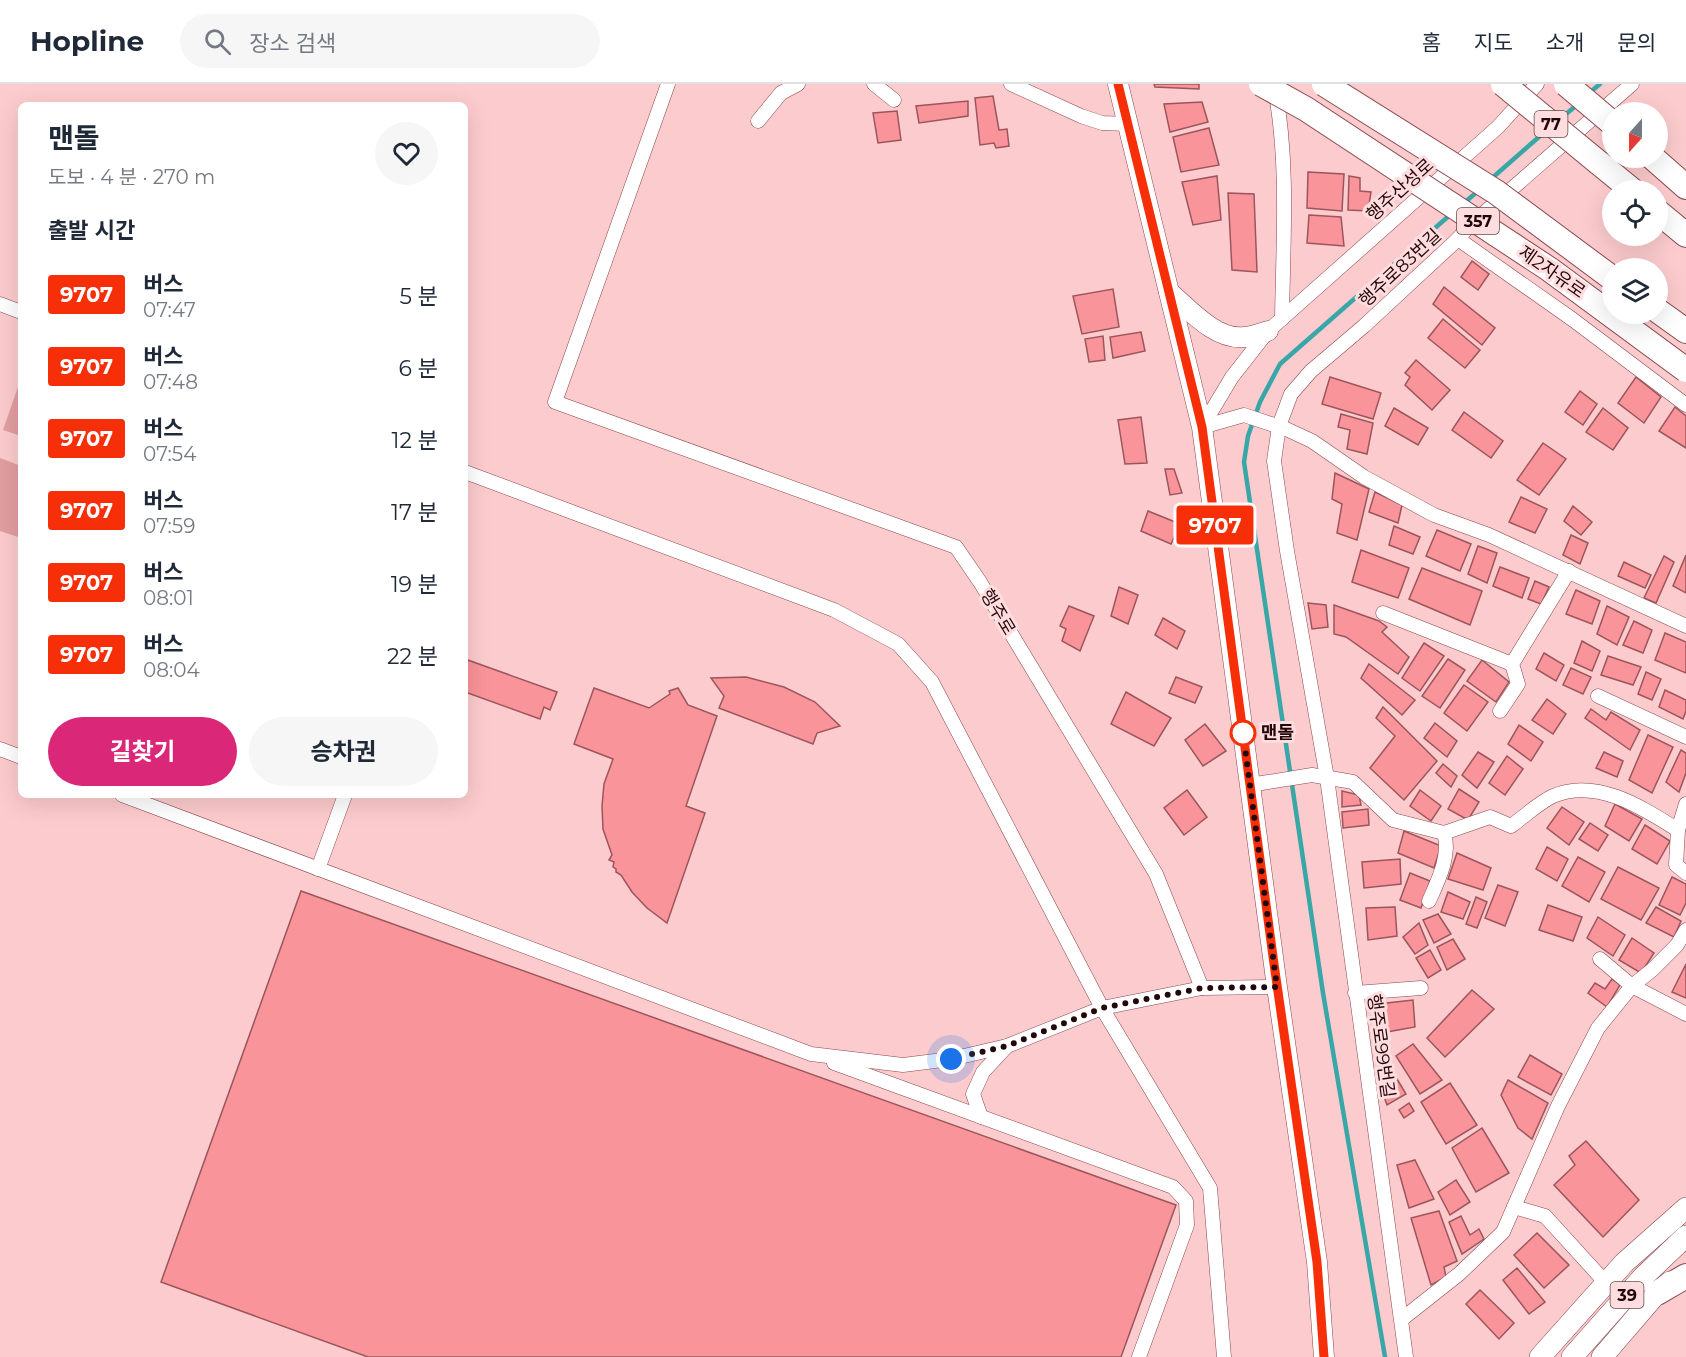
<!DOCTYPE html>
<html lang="ko">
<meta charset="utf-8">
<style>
body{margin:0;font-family:Montserrat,"Noto Sans KR",sans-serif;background:#f6f6f7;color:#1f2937;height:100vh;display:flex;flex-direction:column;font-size:22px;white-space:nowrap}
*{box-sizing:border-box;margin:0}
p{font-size:20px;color:#747a83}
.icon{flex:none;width:33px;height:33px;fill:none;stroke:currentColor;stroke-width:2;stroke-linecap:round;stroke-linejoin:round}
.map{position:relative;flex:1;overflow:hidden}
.side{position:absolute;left:18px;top:18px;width:450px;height:696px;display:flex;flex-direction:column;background:#fff;border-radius:9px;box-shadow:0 6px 24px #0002}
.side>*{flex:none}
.badge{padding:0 12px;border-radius:4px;font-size:21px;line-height:39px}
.needle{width:39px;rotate:201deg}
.buttons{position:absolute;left:1602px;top:18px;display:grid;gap:12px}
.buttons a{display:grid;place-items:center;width:66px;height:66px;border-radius:50%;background:#fff;box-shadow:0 6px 24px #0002;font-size:30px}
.you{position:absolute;width:30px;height:30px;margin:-15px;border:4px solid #fff;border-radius:50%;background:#1a73e8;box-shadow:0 0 0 9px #1a73e833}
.map>.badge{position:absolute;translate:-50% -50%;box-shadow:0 0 0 3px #fff}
h2{padding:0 30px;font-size:22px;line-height:54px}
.round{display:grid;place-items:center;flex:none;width:63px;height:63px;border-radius:32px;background:#f6f6f7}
.head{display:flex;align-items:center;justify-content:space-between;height:102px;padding:0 30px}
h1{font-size:28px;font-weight:700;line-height:45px}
.button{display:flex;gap:12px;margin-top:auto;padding:12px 30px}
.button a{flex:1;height:69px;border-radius:36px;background:#db2777;color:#fff;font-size:24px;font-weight:700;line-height:69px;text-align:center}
.button a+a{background:#f6f6f7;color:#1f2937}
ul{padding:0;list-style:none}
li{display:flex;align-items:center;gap:18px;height:72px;padding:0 30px}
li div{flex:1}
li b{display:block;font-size:22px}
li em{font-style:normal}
li .badge{min-width:66px;font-weight:700;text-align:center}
header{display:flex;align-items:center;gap:36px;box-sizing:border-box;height:84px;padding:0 30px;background:#fff;border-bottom:2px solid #e0e1e3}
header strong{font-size:28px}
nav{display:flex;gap:33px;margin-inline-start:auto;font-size:21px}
.search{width:420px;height:54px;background:#f6f6f7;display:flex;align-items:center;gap:15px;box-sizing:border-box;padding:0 21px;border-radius:33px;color:#747a83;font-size:22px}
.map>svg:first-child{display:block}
</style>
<header>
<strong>Hopline</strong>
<div class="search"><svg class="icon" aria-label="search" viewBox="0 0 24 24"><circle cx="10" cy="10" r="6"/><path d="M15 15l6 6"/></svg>장소 검색</div>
<nav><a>홈</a><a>지도</a><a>소개</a><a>문의</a></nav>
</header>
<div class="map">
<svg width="1686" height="1273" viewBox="0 0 1686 1273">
<rect width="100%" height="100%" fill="#fccbcd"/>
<g fill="#e29ea1">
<path d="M20 297 21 298V352L3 346Z"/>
<path d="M0 374 21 382V454L0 447Z"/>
</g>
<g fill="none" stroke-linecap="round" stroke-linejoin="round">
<g stroke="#37a7a8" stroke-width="4.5">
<path d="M1588 10 1600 0"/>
<path d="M1559 36 1578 20"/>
<path d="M1491 95 1548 45"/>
<path d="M1464 119 1478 107"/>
<path d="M1385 1273 1323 909 1244 378 1248 352 1260 318 1280 280 1451 130"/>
</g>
</g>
<g fill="#f9949a" stroke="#9c565b" stroke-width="1.5">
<path d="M1154 0H1199V5L1155 3Z"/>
<path d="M993 12 999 46 1007 45 1009 62 996 64 994 59 980 61 975 14Z"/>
<path d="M968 17V32L919 39 916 22Z"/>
<path d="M1202 18 1208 38 1170 48 1164 20Z"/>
<path d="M897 27 901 56 878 59 873 29Z"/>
<path d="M1209 44 1219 81 1181 88 1173 53Z"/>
<path d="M1308 88 1344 90 1342 127 1307 124Z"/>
<path d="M1217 92 1221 136 1193 141 1182 98Z"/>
<path d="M1349 92 1360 94V107L1371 108 1368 127 1348 126Z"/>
<path d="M1228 109 1254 110 1257 188 1232 186Z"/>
<path d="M1309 131 1341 133 1344 162 1307 159Z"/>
<path d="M1472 177 1489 190 1478 206 1461 193Z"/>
<path d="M1444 203 1495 244 1482 261 1433 220Z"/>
<path d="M1113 205 1119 243 1082 250 1073 212Z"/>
<path d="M1443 235 1480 266 1465 284 1428 254Z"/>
<path d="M1141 248 1145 267 1113 274 1110 253Z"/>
<path d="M1103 252 1105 276 1089 278 1085 255Z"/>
<path d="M1416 276 1450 306 1432 326 1405 301 1410 293 1405 289Z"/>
<path d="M1330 293 1381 309 1373 335 1322 320Z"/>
<path d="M1636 293 1661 313 1644 339 1618 319Z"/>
<path d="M1580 307 1597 320 1583 341 1565 328Z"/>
<path d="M1675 323 1686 332V364L1659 347Z"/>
<path d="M1394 324 1428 344 1418 361 1385 342Z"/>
<path d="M1603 324 1628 344 1613 366 1586 348Z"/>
<path d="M1464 328 1503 357 1491 374 1452 346Z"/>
<path d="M1341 330 1373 339 1367 370 1347 365 1350 346 1338 343Z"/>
<path d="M1141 333 1147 379 1125 380 1118 336Z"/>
<path d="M1543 359 1566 375 1539 411 1517 396Z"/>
<path d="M1165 385H1174L1182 409 1170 411Z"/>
<path d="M1335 389 1369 405 1357 456 1337 449 1342 420 1332 415Z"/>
<path d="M1375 408 1402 421 1398 439 1369 428Z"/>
<path d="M1521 413 1547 425 1535 449 1509 438Z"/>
<path d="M1573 422 1592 438 1581 451 1564 437Z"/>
<path d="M1148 427 1180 440 1171 460 1141 447Z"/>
<path d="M1394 442 1420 453 1413 470 1389 461Z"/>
<path d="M1437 446 1471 460 1460 487 1426 472Z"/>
<path d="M1571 451 1588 459 1580 480 1563 471Z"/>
<path d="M1478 462 1497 469 1487 499 1468 490Z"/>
<path d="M1361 466 1409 484 1398 514 1352 498Z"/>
<path d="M1686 471V509L1673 502Z"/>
<path d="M1664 472 1674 478 1656 519 1644 514Z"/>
<path d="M1624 478 1651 491 1645 504 1618 492Z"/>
<path d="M1500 483 1529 494 1522 514 1493 502Z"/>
<path d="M1422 484 1482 507 1470 541 1409 515Z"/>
<path d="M1535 497 1549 503 1541 520 1528 515Z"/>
<path d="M1119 503 1138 511 1128 540 1111 532Z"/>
<path d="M1576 506 1600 517 1592 540 1566 530Z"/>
<path d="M1308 519 1326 521 1328 543 1312 545Z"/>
<path d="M1334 521 1379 537 1387 543 1382 548 1409 573 1398 590 1346 553 1334 550Z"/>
<path d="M1069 522 1094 532 1080 567 1062 557 1066 545 1060 542Z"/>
<path d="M1607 522 1629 533 1617 561 1597 550Z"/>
<path d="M1163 534 1185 547 1177 565 1155 551Z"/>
<path d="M1634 537 1652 546 1643 569 1623 561Z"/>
<path d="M1665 549 1686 558V589L1655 576Z"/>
<path d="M1582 557 1600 567 1592 587 1574 579Z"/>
<path d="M1424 559 1444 572 1420 607 1402 594Z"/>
<path d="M1544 569 1564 581 1556 597 1536 585Z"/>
<path d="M1608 572 1641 583 1633 601 1601 591Z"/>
<path d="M465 575 557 608 550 626 544 623 540 635 465 608Z"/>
<path d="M1448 575 1465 586 1440 624 1422 612Z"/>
<path d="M1482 576 1509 598 1496 618 1467 597Z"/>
<path d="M1369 580 1415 616 1402 631 1361 594Z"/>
<path d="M1571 584 1591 593 1583 610 1563 601Z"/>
<path d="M1646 588 1661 595 1652 616 1638 610Z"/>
<path d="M746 593 784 603 815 618 840 642 817 649 813 660 719 624 724 612 711 594Z"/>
<path d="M1176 593 1202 603 1195 619 1169 609Z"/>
<path d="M1464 601 1488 618 1467 647 1444 629Z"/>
<path d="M594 604 649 624 670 610 669 607 678 604 688 621 717 632 686 722 705 729 667 839 647 824 632 808 621 791 616 788V785L613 783 614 778 609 776 612 771 603 745 602 722 604 700 613 675 574 660Z"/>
<path d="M1665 606 1686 616V627L1683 635 1659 623Z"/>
<path d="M1126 608 1171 634 1154 662 1111 640Z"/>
<path d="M1547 615 1566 630 1553 650 1532 636Z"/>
<path d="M1383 623 1437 677 1404 716 1370 684 1395 652 1376 634Z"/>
<path d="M1591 625 1606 636 1611 628 1640 646 1630 666 1585 634Z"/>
<path d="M1435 639 1457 657 1447 673 1424 654Z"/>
<path d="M1205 640 1226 667 1203 682 1185 656Z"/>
<path d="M1519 641 1543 658 1531 677 1508 660Z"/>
<path d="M1648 651 1673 663 1652 709 1629 696Z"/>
<path d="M1681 666 1686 669V689L1679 708 1666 698Z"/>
<path d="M1478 668 1494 678 1477 704 1462 691Z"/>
<path d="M1604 668 1623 677 1617 693 1596 684Z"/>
<path d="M1507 672 1523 685 1505 711 1489 699Z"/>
<path d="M1443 680 1457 692 1451 703 1436 689Z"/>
<path d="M1459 705 1479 718 1468 736 1448 725Z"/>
<path d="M1187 706 1207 733 1184 751 1164 724Z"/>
<path d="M1420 706 1441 722 1431 737 1410 722Z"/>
<path d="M1342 707 1359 711 1361 721 1342 723Z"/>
<path d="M1615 720 1642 735 1629 757 1605 742Z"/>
<path d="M1562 723 1584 738 1569 761 1547 744Z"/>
<path d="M1368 725 1369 741 1343 744 1342 728Z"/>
<path d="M1590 739 1608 751 1598 767 1579 755Z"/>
<path d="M1645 741 1670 757 1657 780 1632 765Z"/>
<path d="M1404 747 1441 762 1434 784 1398 769Z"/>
<path d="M1547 763 1568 775 1557 797 1536 785Z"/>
<path d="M1457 769 1491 784 1483 806 1448 795Z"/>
<path d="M1578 773 1605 788 1589 818 1562 802Z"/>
<path d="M1400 775 1401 800 1364 804 1362 778Z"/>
<path d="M1618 783 1659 804 1641 836 1601 815Z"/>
<path d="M1410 789 1430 797 1421 824 1400 816Z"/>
<path d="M1672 793 1686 800V819L1680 831 1659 821Z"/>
<path d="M1498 801 1518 808 1505 842 1485 834Z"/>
<path d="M301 807 1176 1121 1121 1273H368L161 1198Z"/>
<path d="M1448 808 1470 818 1463 835 1441 828Z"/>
<path d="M1476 813 1487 818 1477 844 1466 840Z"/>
<path d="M1548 821 1582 833 1573 857 1539 846Z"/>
<path d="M1395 823 1397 852 1368 856 1366 824Z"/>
<path d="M1656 823 1681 837 1674 853 1646 839Z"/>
<path d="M1438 830 1451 850 1434 859 1423 836Z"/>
<path d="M1598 833 1625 851 1613 872 1587 854Z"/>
<path d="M1419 839 1428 861 1415 870 1403 853Z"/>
<path d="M1632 854 1654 869 1641 889 1619 876Z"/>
<path d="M1453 855 1465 875 1447 886 1437 863Z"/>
<path d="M1430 866 1441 886 1428 894 1416 874Z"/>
<path d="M1686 880V914L1672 908Z"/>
<path d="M1612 895 1620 901 1607 923 1588 909 1595 899 1605 905Z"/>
<path d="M1472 906 1494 925 1445 973 1427 954Z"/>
<path d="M1413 916 1415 943 1381 949 1378 920Z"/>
<path d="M1413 960 1442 996 1420 1010 1396 972Z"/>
<path d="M1530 971 1562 990 1551 1011 1518 993Z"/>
<path d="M1397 995 1406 1010 1387 1021 1381 1004Z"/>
<path d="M1508 996 1548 1019 1532 1055 1518 1044 1501 1011Z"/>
<path d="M1450 999 1477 1041 1446 1060 1421 1018Z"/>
<path d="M1409 1019 1414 1027 1404 1034 1399 1026Z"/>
<path d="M1482 1044 1509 1089 1476 1108 1452 1064Z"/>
<path d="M1586 1057 1639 1116 1603 1153 1554 1101 1575 1081 1569 1072Z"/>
<path d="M1415 1076 1434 1115 1409 1124 1397 1081Z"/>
<path d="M1456 1096 1470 1118 1450 1131 1438 1108Z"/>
<path d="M1439 1127 1457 1177 1444 1183 1446 1193 1431 1201 1411 1134Z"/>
<path d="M1461 1132 1470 1151 1479 1145 1484 1155 1462 1170 1449 1138Z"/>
<path d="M1537 1149 1569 1181 1544 1204 1514 1171Z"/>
<path d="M1517 1184 1545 1218 1529 1230 1503 1196Z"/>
<path d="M1480 1206 1514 1239 1499 1255 1466 1220Z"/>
</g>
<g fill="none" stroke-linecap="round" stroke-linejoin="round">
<defs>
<g id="street">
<path d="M668 0 555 318 956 463 980 498 1156 790 1202 904 1277 903"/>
<path d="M874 0 894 16"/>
<path d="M1011 0 1081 32 1102 39 1128 40"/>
<path d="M1275 5C1289 80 1283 159 1282 235"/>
<path d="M758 37 781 9 798 0"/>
<path d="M1458 155 1572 235 1686 321"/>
<path d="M0 220 21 228"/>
<path d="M1202 343 1244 331 1286 345 1312 357 1364 393 1434 431 1489 451 1686 542"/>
<path d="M1202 343 1232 293 1268 247 1498 43 1537 0"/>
<path d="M465 388 834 526 898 560 932 598 1102 924 1202 904"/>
<path d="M1383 529 1512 580"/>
<path d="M1598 612 1686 653"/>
<path d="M1500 627 1518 600 1512 580 1569 487"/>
<path d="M0 665 21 673"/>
<path d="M1250 701 1312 691 1353 698 1393 736 1444 749 1490 733 1511 742C1524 733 1538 719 1553 712 1596 693 1643 724 1678 746L1676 781 1686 789"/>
<path d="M122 711 811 970 903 981 951 975 1007 962 1102 924 1210 1104 1224 1273"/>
<path d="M1678 746 1686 720"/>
<path d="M318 785 345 711"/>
<path d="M1429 817C1438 797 1451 771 1444 749"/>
<path d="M1600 875 1632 902 1686 930"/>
<path d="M1355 909 1421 904"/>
<path d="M834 979 1173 1103 1186 1117 1187 1141 1139 1273"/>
<path d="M981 1033 973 1010 983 988 1007 962"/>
<path d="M1514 1123 1545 1132 1606 1199"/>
<path d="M1402 1235 1459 1190 1503 1148 1558 1022 1598 944 1632 902 1652 886 1677 861 1686 846"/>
<path d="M1406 1273 1327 694 1287 467 1274 377 1279 342 1291 310 1311 287 1364 242 1458 155 1468 143 1632 0"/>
</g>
<g id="secondary">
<path d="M1118 0 1202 343 1277 903 1317 1178 1324 1273"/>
<path d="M1169 208C1189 225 1216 257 1245 253 1253 252 1261 249 1268 247"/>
</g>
<g id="primary">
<path d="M1540 1273 1624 1179 1686 1124"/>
<path d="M1572 1273 1643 1193 1686 1152"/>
<path d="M1602 1273 1657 1209 1670 1198"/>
</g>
<g id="highway">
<path d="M1653 74 1686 103"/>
<path d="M1599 79 1632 106"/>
<path d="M1658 128 1686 151"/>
<path d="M1658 227 1686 247"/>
<path d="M1657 1209 1686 1192"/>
</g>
</defs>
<use href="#street" stroke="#8b474d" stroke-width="15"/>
<use href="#secondary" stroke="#8b474d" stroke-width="21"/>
<use href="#primary" stroke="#8b474d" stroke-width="22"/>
<use href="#highway" stroke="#8b474d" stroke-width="26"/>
<use href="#street" stroke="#fff" stroke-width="14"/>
<use href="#secondary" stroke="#fff" stroke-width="20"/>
<use href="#primary" stroke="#fff" stroke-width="21"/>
<use href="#highway" stroke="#fff" stroke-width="24"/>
<defs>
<g id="highway-bridge">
<path d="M1261 0 1306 25 1549 185 1686 286"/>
<path d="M1324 0 1496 108 1612 194"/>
<path d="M1503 0 1599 79"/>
<path d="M1566 0 1612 39"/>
</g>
</defs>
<use href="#highway-bridge" stroke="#8b474d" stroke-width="26" stroke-linecap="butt"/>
<use href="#highway-bridge" stroke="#fff" stroke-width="24"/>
</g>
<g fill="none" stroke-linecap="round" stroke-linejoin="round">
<defs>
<path id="line" d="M1118 0 1202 343 1274 880 1317 1178 1324 1273"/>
</defs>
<use href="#line" stroke="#fff" stroke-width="14"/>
<use href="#line" stroke="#f72f08" stroke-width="9"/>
<path stroke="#23080b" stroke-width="6" stroke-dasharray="0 10.8" d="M951 975 1007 962 1102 924 1202 904 1277 903 1243 649"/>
</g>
<circle fill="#fff" stroke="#f72f08" stroke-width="3" cx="1243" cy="649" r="12"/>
<g text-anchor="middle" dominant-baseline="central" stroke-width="6" stroke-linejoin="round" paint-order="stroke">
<g fill="#ffddde" stroke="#65484a" stroke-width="1.5">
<rect x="1534.5" y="27" width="33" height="26" rx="4.5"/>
<rect x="1457" y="124" width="42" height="26" rx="4.5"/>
<rect x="1610.5" y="1198" width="33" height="26" rx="4.5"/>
</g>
<g font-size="16" font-weight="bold" fill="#23080b">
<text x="1551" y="40">77</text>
<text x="1478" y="137">357</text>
<text x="1627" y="1211">39</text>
</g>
<g font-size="18" fill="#23080b" stroke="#ffddde">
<text transform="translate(1400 106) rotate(-42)">행주산성로</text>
<text transform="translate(1400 184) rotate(-43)">행주로83번길</text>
<text transform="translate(1552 188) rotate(35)">제2자유로</text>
<text transform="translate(998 528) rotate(59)">행주로</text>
<text transform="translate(1381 962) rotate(82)">행주로99번길</text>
</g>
<g font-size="18" font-weight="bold" fill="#23080b" stroke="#ffddde" text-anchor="start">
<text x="1261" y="649">맨돌</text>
</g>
</g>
</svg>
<div class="buttons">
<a><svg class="needle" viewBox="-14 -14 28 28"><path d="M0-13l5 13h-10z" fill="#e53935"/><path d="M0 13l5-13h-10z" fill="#747a83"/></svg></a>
<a><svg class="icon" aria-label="locate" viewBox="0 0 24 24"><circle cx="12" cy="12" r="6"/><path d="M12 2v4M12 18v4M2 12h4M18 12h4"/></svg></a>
<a><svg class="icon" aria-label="layers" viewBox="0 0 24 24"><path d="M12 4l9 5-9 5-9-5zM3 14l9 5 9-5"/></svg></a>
</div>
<div class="you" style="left:951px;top:975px"></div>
<b class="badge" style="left:1215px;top:441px;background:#f72f08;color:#fff">9707</b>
<section class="side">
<div class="head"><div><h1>맨돌</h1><p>도보 · 4 분 · 270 m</p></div><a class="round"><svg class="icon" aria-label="heart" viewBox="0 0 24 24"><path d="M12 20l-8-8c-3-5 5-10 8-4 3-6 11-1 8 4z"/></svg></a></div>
<h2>출발 시간</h2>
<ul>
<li><span class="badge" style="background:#f72f08;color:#fff">9707</span><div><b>버스</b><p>07:47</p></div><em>5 분</em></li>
<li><span class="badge" style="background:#f72f08;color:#fff">9707</span><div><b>버스</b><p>07:48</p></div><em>6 분</em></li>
<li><span class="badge" style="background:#f72f08;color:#fff">9707</span><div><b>버스</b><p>07:54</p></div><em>12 분</em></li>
<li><span class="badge" style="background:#f72f08;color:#fff">9707</span><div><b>버스</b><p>07:59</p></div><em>17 분</em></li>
<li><span class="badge" style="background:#f72f08;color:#fff">9707</span><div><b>버스</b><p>08:01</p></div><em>19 분</em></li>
<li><span class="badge" style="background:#f72f08;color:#fff">9707</span><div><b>버스</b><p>08:04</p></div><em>22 분</em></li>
</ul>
<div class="button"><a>길찾기</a><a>승차권</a></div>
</section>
</div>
